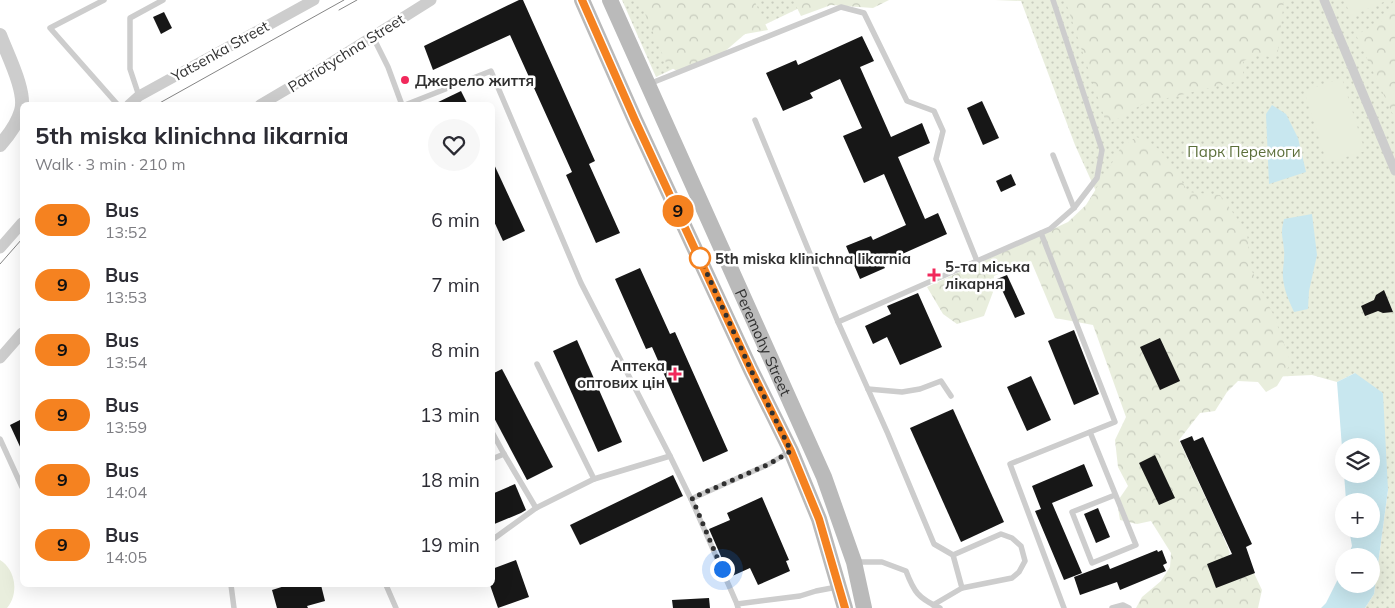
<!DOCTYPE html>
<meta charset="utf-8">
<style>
body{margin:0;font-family:Mulish,sans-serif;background:#f7f7f7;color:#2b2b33;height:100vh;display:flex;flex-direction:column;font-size:19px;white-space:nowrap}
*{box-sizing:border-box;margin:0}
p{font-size:16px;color:#7c7c81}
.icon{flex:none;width:28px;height:28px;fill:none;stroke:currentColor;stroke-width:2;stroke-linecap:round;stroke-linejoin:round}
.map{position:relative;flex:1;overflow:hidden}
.panel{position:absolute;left:20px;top:102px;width:475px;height:485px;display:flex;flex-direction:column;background:#fff;border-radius:8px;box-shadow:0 5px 20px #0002}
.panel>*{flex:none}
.badge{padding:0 10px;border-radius:16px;font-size:18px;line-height:32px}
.tools{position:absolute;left:1335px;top:438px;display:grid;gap:10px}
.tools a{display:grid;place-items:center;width:45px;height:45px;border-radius:50%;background:#fff;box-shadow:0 5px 20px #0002;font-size:25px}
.you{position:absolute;width:25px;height:25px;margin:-12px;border:4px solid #fff;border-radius:50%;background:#1a73e8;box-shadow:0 0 0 8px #1a73e833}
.map>.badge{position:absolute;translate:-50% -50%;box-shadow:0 0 0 2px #fff}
.round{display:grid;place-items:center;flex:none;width:52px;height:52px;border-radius:26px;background:#f7f7f7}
.head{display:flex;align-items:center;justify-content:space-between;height:85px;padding:0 15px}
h1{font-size:24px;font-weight:700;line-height:38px}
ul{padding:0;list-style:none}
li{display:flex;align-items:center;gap:15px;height:65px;padding:0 15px}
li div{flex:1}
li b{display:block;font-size:19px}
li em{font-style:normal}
li .badge{min-width:55px;font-weight:700;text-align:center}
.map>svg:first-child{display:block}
</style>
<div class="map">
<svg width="1395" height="608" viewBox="0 0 1395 608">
<defs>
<pattern id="grass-dots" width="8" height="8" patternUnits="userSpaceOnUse" patternTransform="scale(1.25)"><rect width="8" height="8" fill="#e9eedd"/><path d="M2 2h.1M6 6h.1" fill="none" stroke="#c8ccbe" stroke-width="1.8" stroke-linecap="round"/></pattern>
<pattern id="forest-crowns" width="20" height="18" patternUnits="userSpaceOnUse" patternTransform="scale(1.25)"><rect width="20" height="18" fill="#e9eedd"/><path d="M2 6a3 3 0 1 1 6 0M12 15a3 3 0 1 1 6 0" fill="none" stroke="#c8ccbe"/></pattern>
</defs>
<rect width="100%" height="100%" fill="#fff"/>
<g fill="url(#grass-dots)">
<path d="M622 0H816L656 77Z"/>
<path d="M995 0H1395V608H1365L1374 594 1388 490 1355 373 1337 382 1312 375 1182 381 1075 145 1021 1Z"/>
</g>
<g fill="url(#forest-crowns)">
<path d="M639 0H754L768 30 745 34 716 59 677 71 667 65Z"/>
<path d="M793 0H889L873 8 831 5 801 16Z"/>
<path d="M1065 0H1284L1278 51 1271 58 1262 54 1243 61V80L1143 104 1107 125Z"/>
<path d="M1394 0H1395V119L1356 35 1382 21Z"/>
<path d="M1136 137C1164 144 1175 170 1188 192L1220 195 1247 232 1250 267 1274 316 1291 363 1277 386 1266 392 1258 382 1238 381 1227 392 1215 411 1200 413 1179 440 1220 529 1230 553 1221 567 1252 569 1262 590 1258 608H1136L1142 597 1161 581 1170 567 1171 553 1151 521 1137 524 1120 520 1117 502 1128 486 1118 467 1115 440 1126 417 1093 325 1055 318 1031 261 1009 269 994 276 993 292 984 316 957 324 943 314 927 287 1068 222 1086 205 1109 168 1120 149Z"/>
</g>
<g fill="#e9eedd">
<path d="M1344 0H1386V1L1351 16Z"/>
<path d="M1342 78 1365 151 1327 163 1304 91Z"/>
<path d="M0 560C16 570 19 594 7 608H0Z"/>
</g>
<g fill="#c8e7ef" fill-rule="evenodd">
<path d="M1272 105 1286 114 1298 138 1306 172 1269 184 1266 114Z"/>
<path d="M1312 214 1317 255 1309 291 1308 309 1294 312C1289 301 1284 290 1283 278 1282 270 1285 260 1284 250 1283 236 1280 235 1284 219Z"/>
<path d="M1355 373 1383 393 1388 490 1374 594 1365 608H1321L1326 603 1344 567V584H1371V556H1348L1352 546 1349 529H1371V501H1346V500L1337 382ZM1371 446V474H1344V446Z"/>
</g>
<g fill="#171717">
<path d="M519 0H523L595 161 589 164 620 233 596 243 566 175 572 172 510 35 433 70 424 46Z"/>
<path d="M164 12 172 28 161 34 153 17Z"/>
<path d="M862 36 874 61 860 67 891 137 922 123 930 143 898 157 925 219 938 213 947 234 882 263 885 268 860 279 846 246 871 236 873 240 906 225 884 174 864 183 843 136 862 128 840 79 810 93 813 98 783 111 766 73 796 60 798 65Z"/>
<path d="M461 91 468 105H432Z"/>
<path d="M982 101 999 138 983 145 967 108Z"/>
<path d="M492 160 525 231 503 241 492 217Z"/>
<path d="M1011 174 1016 185 1001 192 996 181Z"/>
<path d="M640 268 670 334 675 332 728 451 703 462 652 347 646 349 615 279Z"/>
<path d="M1007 275 1025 314 1015 318 997 279Z"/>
<path d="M1384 290 1393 312 1383 313 1378 311 1365 316 1361 306 1374 300 1376 295Z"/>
<path d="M918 293 942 347 900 365 887 337 873 344 865 326 891 314 887 306Z"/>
<path d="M1074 330 1099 394 1074 405 1048 341Z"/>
<path d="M1160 338 1180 381 1160 390 1140 347Z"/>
<path d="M577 340 622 442 598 452 553 351Z"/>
<path d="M502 369 553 467 527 480 492 414V374Z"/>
<path d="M1031 376 1051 420 1027 431 1007 387Z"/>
<path d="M953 409 1004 522 961 542 910 428Z"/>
<path d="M22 419V451L10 425Z"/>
<path d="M1192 436 1194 441 1203 437 1252 544 1246 547 1255 573 1216 588 1207 564 1232 554 1180 441Z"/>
<path d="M1155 455 1175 498 1159 505 1139 463Z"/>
<path d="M1084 464 1093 486 1052 503 1082 573 1064 580 1035 511 1041 509 1032 486Z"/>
<path d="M673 475 683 496 580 545 570 525Z"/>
<path d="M515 484 526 510 521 513 492 525V494Z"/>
<path d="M762 497 789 560 786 561 790 571 758 585 750 568 730 577 709 529 730 520 727 513Z"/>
<path d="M1098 508 1110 537 1096 543 1084 514Z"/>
<path d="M1157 550 1158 552 1162 550 1167 563 1163 565 1166 571 1120 590 1117 582 1080 595 1074 577 1108 564 1110 569Z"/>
<path d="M516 560 529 597 498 608 490 585H492V569Z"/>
<path d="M288 585H321L325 601 307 606 308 608H277L272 590Z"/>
<path d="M709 598 710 608H673L672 600Z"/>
</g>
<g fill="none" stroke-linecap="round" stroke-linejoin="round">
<g stroke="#cdcdcd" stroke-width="5.5">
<path d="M104 0 50 28 118 105"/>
<path d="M373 37 388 67 402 105"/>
<path d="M649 84 841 7 864 13 907 101 934 111 943 131 936 159 977 261"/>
<path d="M139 96 130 69V18L163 0"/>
<path d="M405 105 491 71 581 283 670 456"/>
<path d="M755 120 838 322 888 434 934 544 953 555 962 588 933 605"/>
<path d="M1053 155 1074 208"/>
<path d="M1041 233 1115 422 1010 464 1064 608"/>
<path d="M838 322 1050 229 1074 208 1097 178 1102 150 1053 0"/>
<path d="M537 364 594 479"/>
<path d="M868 389 902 392 920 389 941 381 951 396"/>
<path d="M492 432 504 454"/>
<path d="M1090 432 1136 545 1092 563 1072 512 1115 495"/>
<path d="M0 439 22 487"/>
<path d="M492 459 504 454 536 508 594 479 670 456 691 499 737 604"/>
<path d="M691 499 769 464 789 452"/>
<path d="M492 540 536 508"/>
<path d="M953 555 1001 534 1012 538 1021 546 1025 561 1019 572 1012 578 962 588"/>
<path d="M855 562H882L906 571C914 592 918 598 940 608"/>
<path d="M231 585 234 608"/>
<path d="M386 585 396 608"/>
<path d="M738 608 737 604 800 596 816 591 837 587"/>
<path d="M1112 608 1123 605 1129 608"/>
</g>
<path stroke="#cdcdcd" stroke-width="9" d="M1324 0 1395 171"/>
<g stroke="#cdcdcd" stroke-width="11">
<path d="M129 105 139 96 314 0"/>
<path d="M260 105 326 66 431 0"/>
<path d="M0 248 22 223"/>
<path d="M0 358 22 333"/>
</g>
<path stroke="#cdcdcd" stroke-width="14" d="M0 35C7 54 27 92 21 111 17 124 9 135 0 145"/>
<g stroke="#bababa" stroke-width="16">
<path d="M582 0 635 120 751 370 791 451 819 519 845 608"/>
<path id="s1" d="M610 0 824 477 854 562 864 608"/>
</g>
<g stroke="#858585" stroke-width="1">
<path d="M339 10 357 0"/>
<path d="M156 105 344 0"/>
<path d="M0 264 22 239"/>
</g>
</g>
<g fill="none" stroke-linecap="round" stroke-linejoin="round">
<defs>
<path id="line" d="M582 0 635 120 751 370 791 451 819 519 845 608"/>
</defs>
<use href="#line" stroke="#fff" stroke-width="11"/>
<use href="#line" stroke="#f58220" stroke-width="8"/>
<path stroke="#303030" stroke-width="5" stroke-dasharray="0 9" d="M700 258 751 370 791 451 769 464 692 498 722 569"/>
</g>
<g fill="#f1285b" stroke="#fff" stroke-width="2">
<circle cx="405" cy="80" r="5"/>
<path d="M931.5 267.5h5v5h5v5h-5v5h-5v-5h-5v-5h5z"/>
<path d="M672.5 366.5h5v5h5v5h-5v5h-5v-5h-5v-5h5z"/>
</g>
<circle fill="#fff" stroke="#f58220" stroke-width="2.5" cx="700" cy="258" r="10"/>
<g text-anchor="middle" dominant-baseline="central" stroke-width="5" stroke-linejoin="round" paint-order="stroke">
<g font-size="15" fill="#303030" stroke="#fff">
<text transform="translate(220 51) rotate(-29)">Yatsenka Street</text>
<text transform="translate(346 53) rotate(-32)">Patriotychna Street</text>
<text stroke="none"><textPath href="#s1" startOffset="375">Peremohy Street</textPath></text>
</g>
<g font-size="15" font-weight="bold" fill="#303030" stroke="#fff" text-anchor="start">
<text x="415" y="80">Джерело життя</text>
<text x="945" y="266">5-та міська<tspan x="945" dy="17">лікарня</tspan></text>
<text x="665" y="365" text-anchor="end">Аптека<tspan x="665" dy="17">оптових цін</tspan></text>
</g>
<g font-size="15" fill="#5c6f3a" stroke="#fff">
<text x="1244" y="151">Парк Перемоги</text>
</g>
<g font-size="15" font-weight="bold" fill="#303030" stroke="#fff" text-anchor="start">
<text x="715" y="258">5th miska klinichna likarnia</text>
</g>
</g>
</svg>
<div class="tools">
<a><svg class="icon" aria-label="layers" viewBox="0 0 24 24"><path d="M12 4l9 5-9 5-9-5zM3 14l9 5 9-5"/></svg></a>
<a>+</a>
<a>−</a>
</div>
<div class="you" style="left:722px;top:569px"></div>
<b class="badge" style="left:678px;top:211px;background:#f58220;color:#111">9</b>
<section class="panel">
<div class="head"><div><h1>5th miska klinichna likarnia</h1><p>Walk · 3 min · 210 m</p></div><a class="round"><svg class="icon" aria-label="heart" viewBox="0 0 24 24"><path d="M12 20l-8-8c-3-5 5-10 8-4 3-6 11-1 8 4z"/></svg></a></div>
<ul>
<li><span class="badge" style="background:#f58220;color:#111">9</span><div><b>Bus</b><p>13:52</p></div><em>6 min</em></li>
<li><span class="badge" style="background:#f58220;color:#111">9</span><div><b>Bus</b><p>13:53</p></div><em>7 min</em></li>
<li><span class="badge" style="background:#f58220;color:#111">9</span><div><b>Bus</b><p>13:54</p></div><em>8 min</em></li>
<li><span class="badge" style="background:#f58220;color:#111">9</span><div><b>Bus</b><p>13:59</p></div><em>13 min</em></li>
<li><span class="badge" style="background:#f58220;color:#111">9</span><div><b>Bus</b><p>14:04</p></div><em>18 min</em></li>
<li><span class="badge" style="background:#f58220;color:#111">9</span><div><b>Bus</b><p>14:05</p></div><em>19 min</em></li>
</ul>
</section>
</div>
